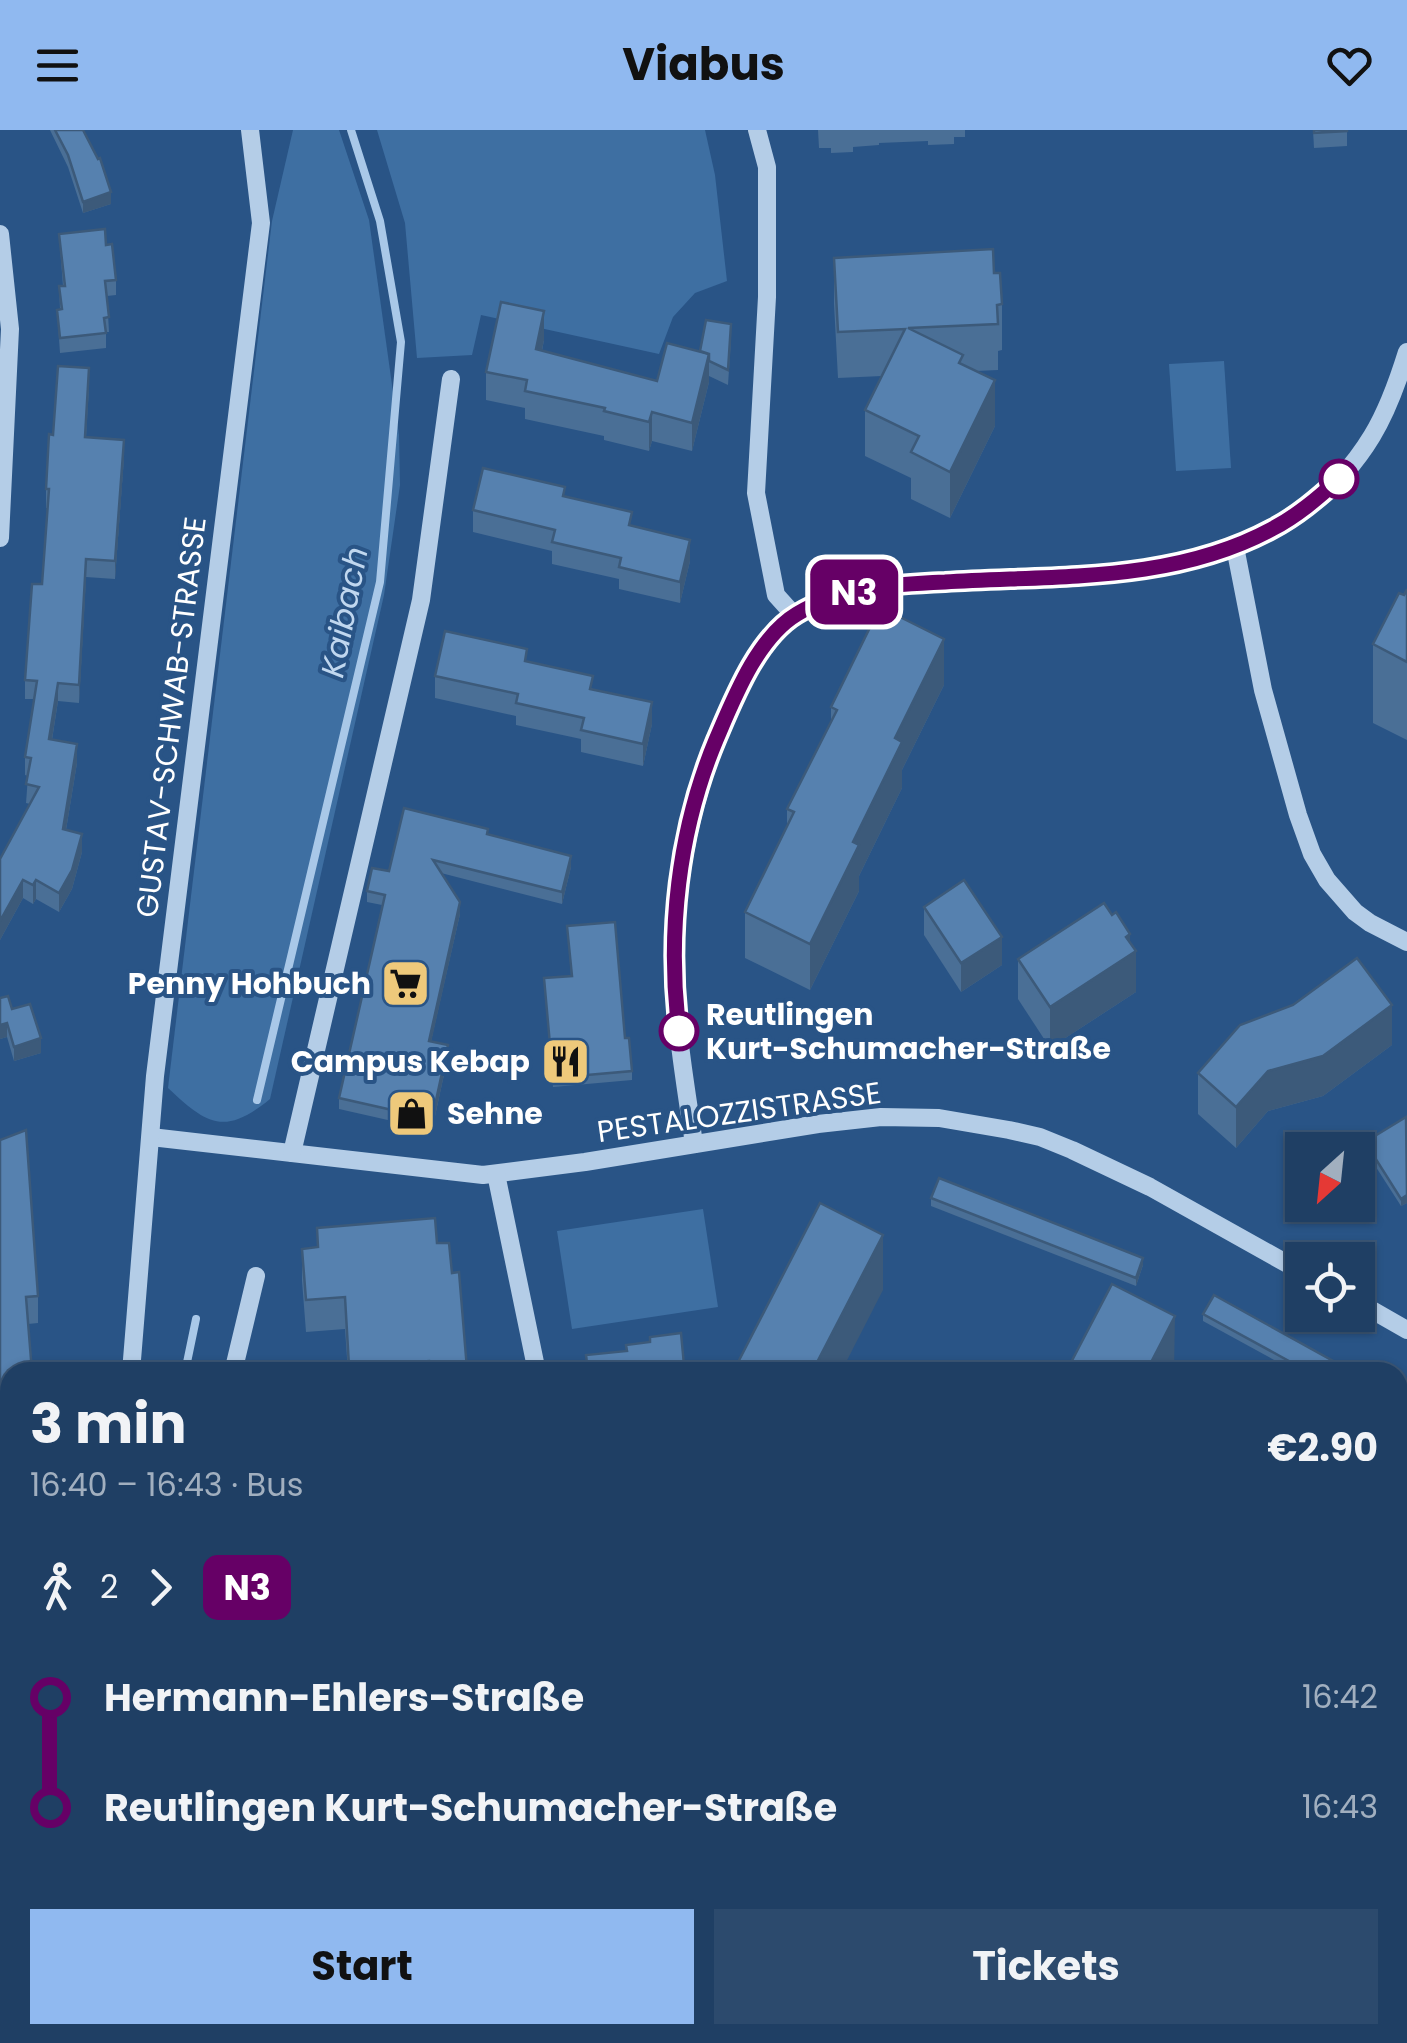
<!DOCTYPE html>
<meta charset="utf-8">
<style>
body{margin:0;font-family:Poppins,sans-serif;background:#2c4a6d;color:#f1f3f6;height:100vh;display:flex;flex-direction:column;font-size:38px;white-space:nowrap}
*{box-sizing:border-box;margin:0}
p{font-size:32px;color:#a1afbf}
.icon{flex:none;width:55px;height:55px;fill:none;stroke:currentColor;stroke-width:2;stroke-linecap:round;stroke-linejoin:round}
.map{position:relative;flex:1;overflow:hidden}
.sheet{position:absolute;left:0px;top:1232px;width:1408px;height:682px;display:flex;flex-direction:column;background:#1f3f64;border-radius:30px 30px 0 0;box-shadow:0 2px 8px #0004,0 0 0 2px #3c5878}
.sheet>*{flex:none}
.badge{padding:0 20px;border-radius:15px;font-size:35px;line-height:65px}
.needle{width:65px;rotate:207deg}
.controls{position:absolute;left:1285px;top:1002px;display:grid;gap:20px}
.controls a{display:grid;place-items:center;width:90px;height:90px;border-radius:0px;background:#1f3f64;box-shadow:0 2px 8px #0004,0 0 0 2px #3c5878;font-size:50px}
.map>.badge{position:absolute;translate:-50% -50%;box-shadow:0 0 0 5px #fff}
.legs{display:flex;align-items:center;gap:15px;height:110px;padding:0 30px;font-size:32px}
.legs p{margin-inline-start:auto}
.summary{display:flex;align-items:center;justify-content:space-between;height:170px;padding:0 30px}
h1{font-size:55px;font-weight:700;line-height:75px}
.cta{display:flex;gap:20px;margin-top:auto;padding:20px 30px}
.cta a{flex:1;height:115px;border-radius:0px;background:#90b9f0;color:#111;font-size:40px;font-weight:700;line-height:115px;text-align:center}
.cta a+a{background:#2c4a6d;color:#f1f3f6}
ul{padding:0 30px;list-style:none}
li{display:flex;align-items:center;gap:35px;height:110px;font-size:38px}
li i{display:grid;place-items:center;width:15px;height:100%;margin:0 12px;background:currentColor}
li i::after{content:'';width:25px;height:25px;margin:-12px;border:8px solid;border-radius:50%;background:#1f3f64}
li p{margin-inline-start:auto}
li:first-child i{background:linear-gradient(#0000 50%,currentColor 0)}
li:last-child i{background:linear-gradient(currentColor 50%,#0000 0)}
header{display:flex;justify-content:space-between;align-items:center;height:130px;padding:0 30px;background:#90b9f0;color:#111;font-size:45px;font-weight:700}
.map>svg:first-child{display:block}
</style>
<header><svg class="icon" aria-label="menu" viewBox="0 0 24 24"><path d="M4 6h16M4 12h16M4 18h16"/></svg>Viabus<svg class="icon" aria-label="heart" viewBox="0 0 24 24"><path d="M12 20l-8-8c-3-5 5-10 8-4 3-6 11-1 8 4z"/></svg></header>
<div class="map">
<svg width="1407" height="1913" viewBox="0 0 1407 1913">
<rect width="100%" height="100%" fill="#295486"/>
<g fill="#3e6fa2">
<path d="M293 0H339L369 90 399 305 400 355 384 465 270 969C225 1006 207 995 168 958L272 91Z"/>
<path d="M377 0H705L715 45 727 151 695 163 673 187 659 224 481 185 472 225 417 228 405 93Z"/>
<path d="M1224 231 1231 338 1176 341 1169 234Z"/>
<path d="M703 1079 718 1177 572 1199 557 1101Z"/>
<path d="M760 1905H932L931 1913H759Z"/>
</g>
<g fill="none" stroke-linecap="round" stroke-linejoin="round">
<g stroke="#a9c8e8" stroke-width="8">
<path d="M257 970 380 452 401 212 380 91 351 0"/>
<path d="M185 1242 196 1189"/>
<path d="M211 1905 212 1913"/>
</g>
<g stroke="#b4cde7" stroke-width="18">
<path d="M757 0 767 37V167L756 363 776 465 794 485"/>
<path d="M0 104 10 199 0 408"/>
<path d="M1235 417 1263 560 1298 685 1312 724 1327 750 1355 782 1370 793 1407 812"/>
<path d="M151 1007 483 1045 585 1032 818 994 881 987 939 988 1009 1000 1040 1007 1072 1020 1150 1057 1302 1142"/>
<path d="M694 1014C686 956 675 898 675 841 674 748 692 661 731 577 745 544 765 505 795 485 838 456 899 454 949 451 1099 443 1282 454 1372 306 1388 280 1398 251 1407 222"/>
<path d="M292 1023 421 470 451 249"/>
<path d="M496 1044 537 1242"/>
<path d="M1358 1172 1407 1200"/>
<path d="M131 1242 155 946 261 93 250 0"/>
<path d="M233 1242 256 1146"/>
<path d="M1398 1825 1407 1831"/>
<path d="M181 1905V1913"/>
<path d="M236 1905 237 1913"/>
<path d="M662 1905 664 1913"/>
</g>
</g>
<g fill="#4a6f96">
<path d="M50 0H83L111 74 83 83 68 37Z"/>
<path d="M818 0H965V7H954V14L928 15V11L879 13V15L853 17V22L831 23V18H819Z"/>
<path d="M1313 0H1347V16L1314 18Z"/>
<path d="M59 104 106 115 116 150V165L107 166 109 202H106V218L60 223 57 180 60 179 59 156H63Z"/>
<path d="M834 128 994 143 1002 174V220L998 221V240L976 241 995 296 950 388 911 369V348L865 326V280L882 246 838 248 834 174Z"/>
<path d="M731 209 728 255 709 246V252L692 321 652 311 649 321 604 310V306L525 289V278L486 270V242L544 210 542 221 657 251 700 221Z"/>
<path d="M89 257 86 307 124 328 115 449 86 447 79 573 58 571 52 610 77 633 66 700 82 722 72 759 59 782 36 769 33 774 23 768 0 810V729L30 674 26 673 28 646 25 645V627L34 569H25V550L42 454 47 378H46V359L53 305Z"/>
<path d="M565 366 632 396 690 431 680 473 619 459V449L552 434V421L473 402V380Z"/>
<path d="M1407 459V610L1373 593V514Z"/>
<path d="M527 532 593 559 652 594 643 636 581 622V609L516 595V586L435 568V546Z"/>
<path d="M944 555 902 640V658L859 746V761L810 860 745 828V782L787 695V679L831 591V577Z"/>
<path d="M488 704 571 737 562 774 441 743 460 784 431 911 448 926 432 1000 339 979V968L382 775 367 772V761L389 741Z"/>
<path d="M924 777 1002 835 961 862 924 805Z"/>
<path d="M567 796 625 908 632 941V950L553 957 544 848 571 846Z"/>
<path d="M1130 813 1136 862 1050 918 1018 869V829Z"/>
<path d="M0 868 12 879 41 923 14 931 7 907 0 909Z"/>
<path d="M1392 915 1323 966 1268 981 1236 1018 1198 984V943Z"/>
<path d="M1407 989V1073L1401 1076 1365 1020V1012Z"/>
<path d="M0 1010 38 1166V1193L28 1194 10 1242V1314L0 1315Z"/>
<path d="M931 1068 1143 1135 1136 1156 931 1076Z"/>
<path d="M317 1098 437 1113 452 1143 467 1239 483 1242H348L345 1199 306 1202 302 1151V1119L317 1117Z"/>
<path d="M1203 1184 1353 1242H1296L1203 1191Z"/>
<path d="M586 1225 684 1235V1242H586Z"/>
<path d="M486 1905H601L602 1913H487Z"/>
</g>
<g fill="#3c5a7a">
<path d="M111 62V74L83 83V72Z"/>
<path d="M544 181V210L536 248V219Z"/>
<path d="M709 224V252L692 321V293Z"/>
<path d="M995 250V296L950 388V342Z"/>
<path d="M652 282V311L649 321V292Z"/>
<path d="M124 310V328L115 449V431Z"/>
<path d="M690 410V431L680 473V452Z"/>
<path d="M86 429V447L79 573V555Z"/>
<path d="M944 509V555L902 640V658L859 746V761L810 860V814L895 608Z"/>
<path d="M58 553V571L49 628V609Z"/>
<path d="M652 572V594L643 636V614Z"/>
<path d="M77 614V633L63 718V699Z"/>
<path d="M82 704V722L72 759 59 782V763Z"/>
<path d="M571 726V737L562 774V762Z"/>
<path d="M23 750V768L0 810V791Z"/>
<path d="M36 750V769L33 774V755Z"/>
<path d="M460 772V784L429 922V911Z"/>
<path d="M1130 804V825L1136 821V862L1050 918V877Z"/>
<path d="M1002 807V835L961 862V833Z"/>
<path d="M1392 875V915L1323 966 1268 981 1236 1018V977L1268 941Z"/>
<path d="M7 893V907L0 909V895Z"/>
<path d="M41 908V923L14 931V917Z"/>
<path d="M448 915V926L432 1000V989Z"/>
<path d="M1407 1065V1073L1401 1076V1069Z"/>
<path d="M883 1105V1160L841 1242H812Z"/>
<path d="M1143 1128V1135L1136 1156V1148Z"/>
<path d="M1175 1186 1174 1242H1146Z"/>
<path d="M1407 1272V1279L1398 1296V1288Z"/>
<path d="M1407 1373V1428L1398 1447V1392Z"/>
</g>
<g fill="#5681af" stroke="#3c5a7a" stroke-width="2.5">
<path d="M55 0H83L98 29 100 28 111 62 83 72 68 25Z"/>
<path d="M1314 0H1347V1L1314 3Z"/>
<path d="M105 99 106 115 112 114 116 150 105 151 109 187 104 188 106 203 60 208 57 180 62 179 59 156H65L59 104Z"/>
<path d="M993 119 994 143H1000L1002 174 997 175 998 194 908 198 963 225 959 233 995 250 950 342 911 322 919 306 865 280 905 199 838 202 834 128Z"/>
<path d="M501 172 544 181 536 219 657 251 667 213 709 224 692 293 652 282 649 292 604 281 605 278 525 261 527 250 486 242Z"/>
<path d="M706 190 731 194 728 240 709 231V224L700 221Z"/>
<path d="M58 236 89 238 85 307 124 310 115 431 86 429 79 555 58 553 49 609 77 614 63 699 82 704 72 740 59 763 36 750 33 755 23 750 0 791V729L39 657 26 654 31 628 25 627 37 551 25 550 32 454H42L49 359H46L49 304 53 305Z"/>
<path d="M483 338 565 357 563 366 632 382 629 395 690 410 680 452 619 437 621 428 552 412 555 400 473 380Z"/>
<path d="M1407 459V532L1373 514 1399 463 1404 465Z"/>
<path d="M880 477 944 509 895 608 902 612 853 712 859 715 810 814 745 782 794 682 787 679 837 580 831 577Z"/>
<path d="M445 501 527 519 525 531 593 546 590 559 652 572 643 614 581 600 584 588 516 573 518 564 435 546Z"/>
<path d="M404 678 488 699 487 704 571 726 562 762 433 730 460 772 429 911 448 915 432 989 339 968 385 765 367 761 372 738 389 741Z"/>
<path d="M964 750 1002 807 961 833 924 777Z"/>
<path d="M1104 773 1112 785 1116 782 1130 804 1126 807 1136 821 1050 877 1018 829Z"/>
<path d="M615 792 625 908H629L632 941 553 948 544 848 572 846 567 796Z"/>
<path d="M1357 828 1392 875 1323 926 1268 941 1236 977 1198 943 1240 895 1293 875Z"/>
<path d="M8 866 12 879 30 874 41 908 14 917 7 893 0 895V868Z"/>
<path d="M1406 987 1407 1065 1401 1069 1365 1012Z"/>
<path d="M26 1000 38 1166 26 1167 32 1242H10V1287H0V1010Z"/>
<path d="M939 1048 1143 1128 1136 1148 931 1068Z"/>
<path d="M820 1073 883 1105 812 1242H733Z"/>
<path d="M435 1088 437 1113H449L452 1143 459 1142 467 1239 483 1238V1242H430L429 1231 349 1236 345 1167 306 1170 302 1119 318 1117 317 1098Z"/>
<path d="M1112 1154 1175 1186 1146 1242H1066Z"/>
<path d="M1214 1165 1353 1242H1309L1203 1184Z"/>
<path d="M681 1203 684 1235 673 1236 674 1242H588L586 1225 627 1221 626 1215 650 1212V1207Z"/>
<path d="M1398 1267 1407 1272 1398 1288Z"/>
<path d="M1398 1321 1407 1326V1373L1398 1392Z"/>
<path d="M66 1905H119L120 1913H66Z"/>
<path d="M319 1905H436L437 1913H320Z"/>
<path d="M488 1905H601L602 1913H566L565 1909 529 1913H489Z"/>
<path d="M971 1905H1096V1913H970Z"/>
<path d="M1234 1905H1336L1335 1913H1233Z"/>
</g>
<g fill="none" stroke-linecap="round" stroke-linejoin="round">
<defs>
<path id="line-1" d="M679 901C667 804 678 701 716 610 734 568 757 508 797 484 841 457 895 454 945 452 1055 445 1172 453 1272 399 1297 386 1318 368 1339 349"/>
</defs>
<use href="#line-1" stroke="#fff" stroke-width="22"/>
<use href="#line-1" stroke="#606" stroke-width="15"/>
</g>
<defs>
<symbol id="supermarket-square" viewBox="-11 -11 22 22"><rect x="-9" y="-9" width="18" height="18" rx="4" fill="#eec97b" stroke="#295486"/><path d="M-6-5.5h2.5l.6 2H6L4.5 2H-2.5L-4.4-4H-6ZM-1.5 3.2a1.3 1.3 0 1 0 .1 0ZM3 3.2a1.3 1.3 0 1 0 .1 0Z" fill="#111"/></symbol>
<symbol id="restaurant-square" viewBox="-11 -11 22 22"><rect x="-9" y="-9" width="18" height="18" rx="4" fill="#eec97b" stroke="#295486"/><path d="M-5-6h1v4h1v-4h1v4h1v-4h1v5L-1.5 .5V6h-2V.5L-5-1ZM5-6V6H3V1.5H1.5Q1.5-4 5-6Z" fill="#111"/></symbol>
<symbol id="shop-square" viewBox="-11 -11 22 22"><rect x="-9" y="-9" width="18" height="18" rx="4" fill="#eec97b" stroke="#295486"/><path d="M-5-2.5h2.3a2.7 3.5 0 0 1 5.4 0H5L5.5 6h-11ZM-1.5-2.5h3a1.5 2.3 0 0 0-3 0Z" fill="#111"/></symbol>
</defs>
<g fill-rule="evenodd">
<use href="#supermarket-square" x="378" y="826" width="55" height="55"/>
<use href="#restaurant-square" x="538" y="904" width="55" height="55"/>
<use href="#shop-square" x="384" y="956" width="55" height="55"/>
</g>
<g fill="#fff" stroke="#606" stroke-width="5">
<circle cx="1339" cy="349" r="18"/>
<circle cx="679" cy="901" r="18"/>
</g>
<g text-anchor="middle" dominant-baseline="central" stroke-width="8" stroke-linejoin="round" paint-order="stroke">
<g font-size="30" fill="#fff" stroke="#295486">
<text transform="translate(171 587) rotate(-83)">GUSTAV-SCHWAB-STRASSE</text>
<text transform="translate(739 982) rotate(-8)">PESTALOZZISTRASSE</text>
</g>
<g font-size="30" font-weight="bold" fill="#fff" stroke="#295486" text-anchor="end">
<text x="371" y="853">Penny Hohbuch</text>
<text x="530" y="931">Campus Kebap</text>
<text x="447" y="983" text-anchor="start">Sehne</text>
</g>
<g font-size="30" font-weight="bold" fill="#fff" stroke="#295486" text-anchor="start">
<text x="706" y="884">Reutlingen<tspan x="706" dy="34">Kurt-Schumacher-Straße</tspan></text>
</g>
<g font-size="32" font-style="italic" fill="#c0d7ef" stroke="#295486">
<text transform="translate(344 482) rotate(-79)">Kaibach</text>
</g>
</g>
</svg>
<div class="controls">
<a><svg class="needle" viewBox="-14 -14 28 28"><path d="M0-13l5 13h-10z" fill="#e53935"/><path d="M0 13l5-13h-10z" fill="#a1afbf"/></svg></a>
<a><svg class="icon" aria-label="locate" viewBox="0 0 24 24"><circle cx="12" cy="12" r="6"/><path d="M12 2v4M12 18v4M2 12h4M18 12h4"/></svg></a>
</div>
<b class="badge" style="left:854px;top:462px;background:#606;color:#fff">N3</b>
<section class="sheet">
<div class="summary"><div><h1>3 min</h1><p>16:40 – 16:43 · Bus</p></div><b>€2.90</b></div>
<div class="legs"><svg class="icon" aria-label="walk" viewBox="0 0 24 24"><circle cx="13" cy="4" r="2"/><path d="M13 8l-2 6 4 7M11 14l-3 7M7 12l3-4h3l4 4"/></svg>2<svg class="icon" aria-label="forward" viewBox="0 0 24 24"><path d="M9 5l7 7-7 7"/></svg><b class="badge" style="background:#606;color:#fff">N3</b></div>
<ul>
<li><i style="color:#606"></i><b>Hermann-Ehlers-Straße</b><p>16:42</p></li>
<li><i style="color:#606"></i><b>Reutlingen Kurt-Schumacher-Straße</b><p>16:43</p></li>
</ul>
<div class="cta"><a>Start</a><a>Tickets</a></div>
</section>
</div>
